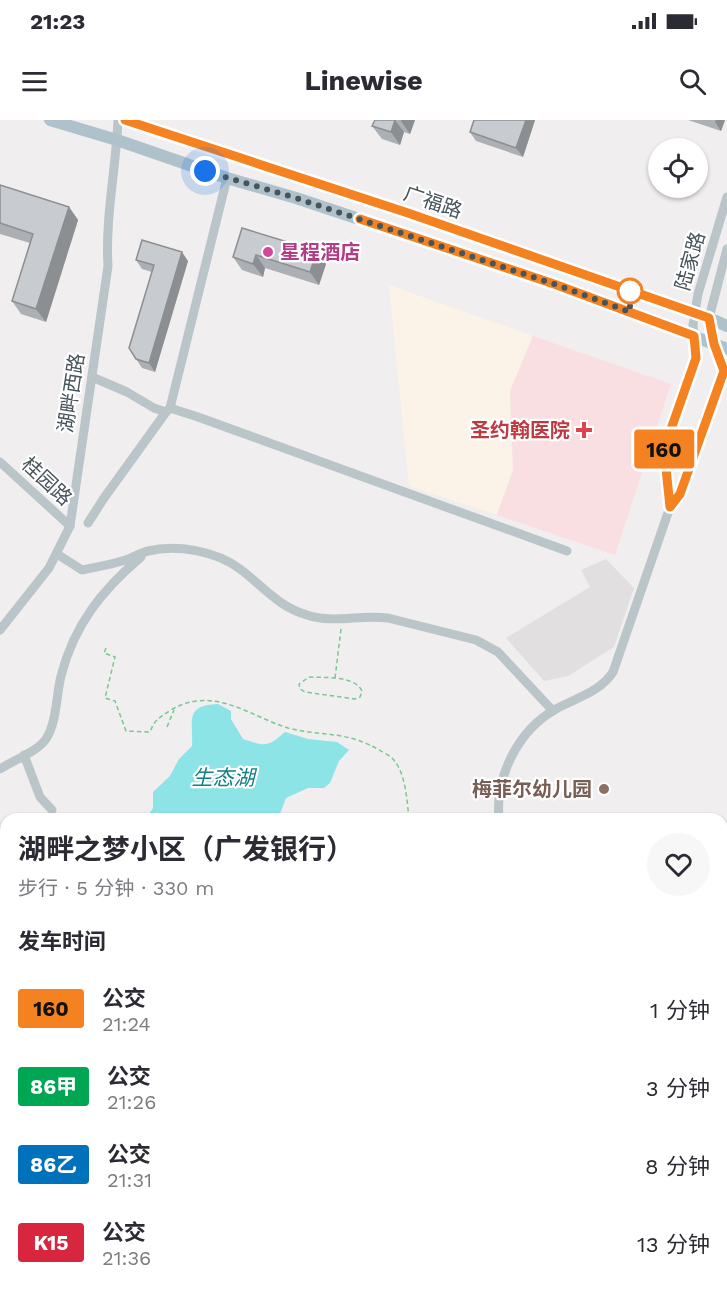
<!DOCTYPE html>
<html lang="zh">
<meta charset="utf-8">
<style>
body{margin:0;font-family:"Work Sans","Noto Sans SC",sans-serif;background:#f7f7f7;color:#2b2b33;height:100vh;display:flex;flex-direction:column;font-size:22px;white-space:nowrap}
*{box-sizing:border-box;margin:0}
p{font-size:20px;color:#7c7c81}
.icon{flex:none;width:33px;height:33px;fill:none;stroke:currentColor;stroke-width:2;stroke-linecap:round;stroke-linejoin:round}
.map{position:relative;flex:1;overflow:hidden}
.sheet{position:absolute;left:0px;top:693px;width:728px;height:482px;display:flex;flex-direction:column;background:#fff;border-radius:18px 18px 0 0;box-shadow:0 2px 4px #0004}
.sheet>*{flex:none}
.badge{padding:0 12px;border-radius:4px;font-size:21px;line-height:39px}
.tools{position:absolute;left:648px;top:18px;display:grid;gap:12px}
.tools a{display:grid;place-items:center;width:60px;height:60px;border-radius:50%;background:#fff;box-shadow:0 2px 4px #0004;font-size:30px}
.you{position:absolute;width:30px;height:30px;margin:-15px;border:4px solid #fff;border-radius:50%;background:#1a73e8;box-shadow:0 0 0 9px #1a73e833}
.map>.badge{position:absolute;translate:-50% -50%;box-shadow:0 0 0 3px #fff}
h2{padding:0 18px;font-size:22px;line-height:54px}
.round{display:grid;place-items:center;flex:none;width:63px;height:63px;border-radius:32px;background:#f7f7f7}
.headline{display:flex;align-items:center;justify-content:space-between;height:102px;padding:0 18px}
h1{font-size:28px;font-weight:700;line-height:45px}
ul{padding:0;list-style:none}
li{display:flex;align-items:center;gap:18px;height:78px;padding:0 18px}
li div{flex:1}
li b{display:block;font-size:22px}
li em{font-style:normal}
li .badge{min-width:66px;font-weight:700;text-align:center}
.status{display:flex;justify-content:space-between;align-items:center;height:42px;padding:0 30px;background:#fff;direction:ltr}
.status svg{height:16px;fill:currentColor}
header{display:flex;justify-content:space-between;align-items:center;height:78px;padding:0 18px;background:#fff;font-size:27px;font-weight:700}
.map>svg:first-child{display:block}
</style>
<div class="status"><b>21:23</b><svg viewBox="0 0 49 12"><path d="M0 12V9h3v3zM5 12V6h3v6zM10 12V3h3v9zM15 12V0h3v12zM26 1h20v11H26zM47 4h2v5h-2z"/></svg></div>
<header><svg class="icon" aria-label="menu" viewBox="0 0 24 24"><path d="M4 6h16M4 12h16M4 18h16"/></svg>Linewise<svg class="icon" aria-label="search" viewBox="0 0 24 24"><circle cx="10" cy="10" r="6"/><path d="M15 15l6 6"/></svg></header>
<div class="map">
<svg width="727" height="1174" viewBox="0 0 727 1174">
<rect width="100%" height="100%" fill="#f0eeee"/>
<path fill="#fbf2e8" d="M389 165 533 216 510 271 513 350 497 395 409 366Z"/>
<path fill="#e1dfdf" d="M606 439 634 468 614 527 568 556 544 561 506 518 590 467 581 450Z"/>
<path fill="#f9dfe1" d="M533 216 671 264 615 435 497 395 513 350 510 271Z"/>
<path fill="#8de4e7" d="M218 584 231 591V599L243 619C265 626 267 628 285 612L308 619 337 622 349 630 339 641 330 663 324 668H308L286 678 278 699H146L153 688V672L170 656 179 639 192 626C193 598 185 586 218 584Z"/>
<g fill="none" stroke-linecap="round" stroke-linejoin="round">
<defs>
<g id="highway">
<path d="M722 1113 727 1112"/>
<path d="M722 1135 727 1134"/>
<path d="M401 1174 430 1168"/>
<path d="M514 1174 543 1168"/>
</g>
</defs>
<use href="#highway" stroke="#7394a6" stroke-width="16"/>
<g stroke="#78c893" stroke-width="1.5" stroke-dasharray="4.5 3" stroke-linecap="butt">
<path d="M106 528 104 533 115 537 105 578 115 581 126 611 150 612C155 599 159 598 171 590 214 565 249 596 288 608 323 617 346 610 381 631 384 633 389 635 392 638 406 652 407 681 409 699"/>
<path d="M309 557C324 558 354 555 362 571L360 577 355 579 305 572 300 569 299 564Z"/>
<path d="M335 558 341 509"/>
<path d="M167 607 174 590"/>
</g>
<g stroke="#bac5ca" stroke-width="9">
<path d="M92 257 127 272 154 288 166 292 170 288 198 297 567 431"/>
<path d="M170 288 227 58"/>
<path d="M0 342 70 406"/>
<path d="M670 387 664 329 696 238 693 205 698 174 727 77"/>
<path d="M88 403 104 378 166 292"/>
<path d="M57 434 82 450C96 447 109 445 122 441 131 439 139 433 148 431 177 424 216 431 240 449 263 466 277 486 307 495 334 504 360 494 388 498L476 520 498 532 553 591"/>
<path d="M0 510 49 448 70 406 108 146C105 98 116 49 118 0"/>
<path d="M24 635 40 677 52 690"/>
<path d="M0 649C14 640 37 632 46 619 57 602 56 576 61 556 74 505 102 470 141 437"/>
<path d="M499 699C495 657 518 610 556 589 576 578 600 572 613 552L670 387 680 374 724 251 714 224 709 198 727 129"/>
<path d="M722 1002 727 1001"/>
<path d="M722 1089 727 1088"/>
<path d="M0 1130 6 1129"/>
<path d="M226 1174 288 1168"/>
</g>
<g stroke="#afc2cb" stroke-width="12">
<path d="M50 0 117 20 227 58 296 78 554 164 727 229"/>
<path d="M125 0 408 93 709 198 727 206"/>
</g>
<use href="#highway" stroke="#88a9ba" stroke-width="14"/>
</g>
<g fill="#acafb3">
<path d="M375 0H415L410 14 404 12 400 25 382 19 372 6Z"/>
<path d="M474 0H535L523 37 476 21 470 12Z"/>
<path d="M688 0H725L721 11Z"/>
<path d="M0 65 69 87 78 100 46 202 21 194 12 181 30 123 0 114Z"/>
<path d="M317 131 326 144 319 165 265 148 263 157 242 150 233 137Z"/>
<path d="M136 140 188 141 155 252 142 248 136 239 152 152 142 149Z"/>
</g>
<g fill="#8c8f92">
<path d="M395 0 404 12 400 25 391 12Z"/>
<path d="M401 0H415L410 14 401 1Z"/>
<path d="M526 0H535L523 37 516 28Z"/>
<path d="M716 0H725L721 11 715 2Z"/>
<path d="M69 87 78 100 46 202 36 189Z"/>
<path d="M317 131 326 144 319 165 310 152Z"/>
<path d="M182 132 188 141 155 252 149 243Z"/>
<path d="M256 135 265 148 263 157 253 144Z"/>
</g>
<g fill="#c8ccd0" stroke="#8c8f92" stroke-width="1.5">
<path d="M375 0H395L391 12 372 6Z"/>
<path d="M474 0H526L516 28 470 12Z"/>
<path d="M0 65 69 87 36 189 12 181 33 114 0 103Z"/>
<path d="M242 108 317 131 310 152 256 135 253 144 233 137Z"/>
<path d="M142 120 182 132 149 243 136 239 129 228 154 145 136 140Z"/>
</g>
<g fill="none" stroke-linecap="round" stroke-linejoin="round">
<defs>
<path id="line" d="M125 0 408 93 709 198 714 224 724 251 680 374 670 387 664 329 696 238 694 216 554 164 360 99"/>
</defs>
<use href="#line" stroke="#fff" stroke-width="14"/>
<use href="#line" stroke="#f58220" stroke-width="9"/>
<path stroke="#47545a" stroke-width="6" stroke-dasharray="0 10.8" d="M205 51 296 78 554 164 630 192V171"/>
</g>
<circle fill="#d1479c" stroke="#fff" stroke-width="2" cx="268" cy="132" r="6"/>
<circle fill="#fff" stroke="#f58220" stroke-width="3" cx="630" cy="171" r="12"/>
<path fill="#e0444e" stroke="#fff" stroke-width="2" d="M581 301h6v6h6v6h-6v6h-6v-6h-6v-6h6z"/>
<circle fill="#8d6e63" stroke="#fff" stroke-width="2" cx="604" cy="669" r="6"/>
<g text-anchor="middle" dominant-baseline="central" stroke-width="4.5" stroke-linejoin="round" paint-order="stroke">
<g font-size="20" fill="#47545a" stroke="#fff">
<text transform="translate(433 82) rotate(19)">广福路</text>
<text transform="translate(690 141) rotate(-74)">陆家路</text>
<text transform="translate(71 273) rotate(-81)">湖畔西路</text>
<text transform="translate(47 361) rotate(43)">桂园路</text>
</g>
<g font-size="20" font-weight="bold" fill="#b23c85" stroke="#fff" text-anchor="start">
<text x="280" y="132">星程酒店</text>
</g>
<g font-size="20" font-weight="bold" fill="#be3a42" stroke="#fff" text-anchor="end">
<text x="570" y="310">圣约翰医院</text>
</g>
<g font-size="20" font-weight="bold" fill="#785e54" stroke="#fff" text-anchor="end">
<text x="592" y="669">梅菲尔幼儿园</text>
</g>
<g font-size="21" font-style="italic" fill="#138084" stroke="#fff">
<text x="223" y="657">生态湖</text>
</g>
</g>
</svg>
<div class="tools">
<a><svg class="icon" aria-label="locate" viewBox="0 0 24 24"><circle cx="12" cy="12" r="6"/><path d="M12 2v4M12 18v4M2 12h4M18 12h4"/></svg></a>
</div>
<div class="you" style="left:205px;top:51px"></div>
<b class="badge" style="left:664px;top:329px;background:#f58220;color:#111">160</b>
<section class="sheet">
<div class="headline"><div><h1>湖畔之梦小区（广发银行）</h1><p>步行 · 5 分钟 · 330 m</p></div><a class="round"><svg class="icon" aria-label="heart" viewBox="0 0 24 24"><path d="M12 20l-8-8c-3-5 5-10 8-4 3-6 11-1 8 4z"/></svg></a></div>
<h2>发车时间</h2>
<ul>
<li><span class="badge" style="background:#f58220;color:#111">160</span><div><b>公交</b><p>21:24</p></div><em>1 分钟</em></li>
<li><span class="badge" style="background:#00a651;color:#fff">86甲</span><div><b>公交</b><p>21:26</p></div><em>3 分钟</em></li>
<li><span class="badge" style="background:#0072bc;color:#fff">86乙</span><div><b>公交</b><p>21:31</p></div><em>8 分钟</em></li>
<li><span class="badge" style="background:#d7263d;color:#fff">K15</span><div><b>公交</b><p>21:36</p></div><em>13 分钟</em></li>
</ul>
</section>
</div>
